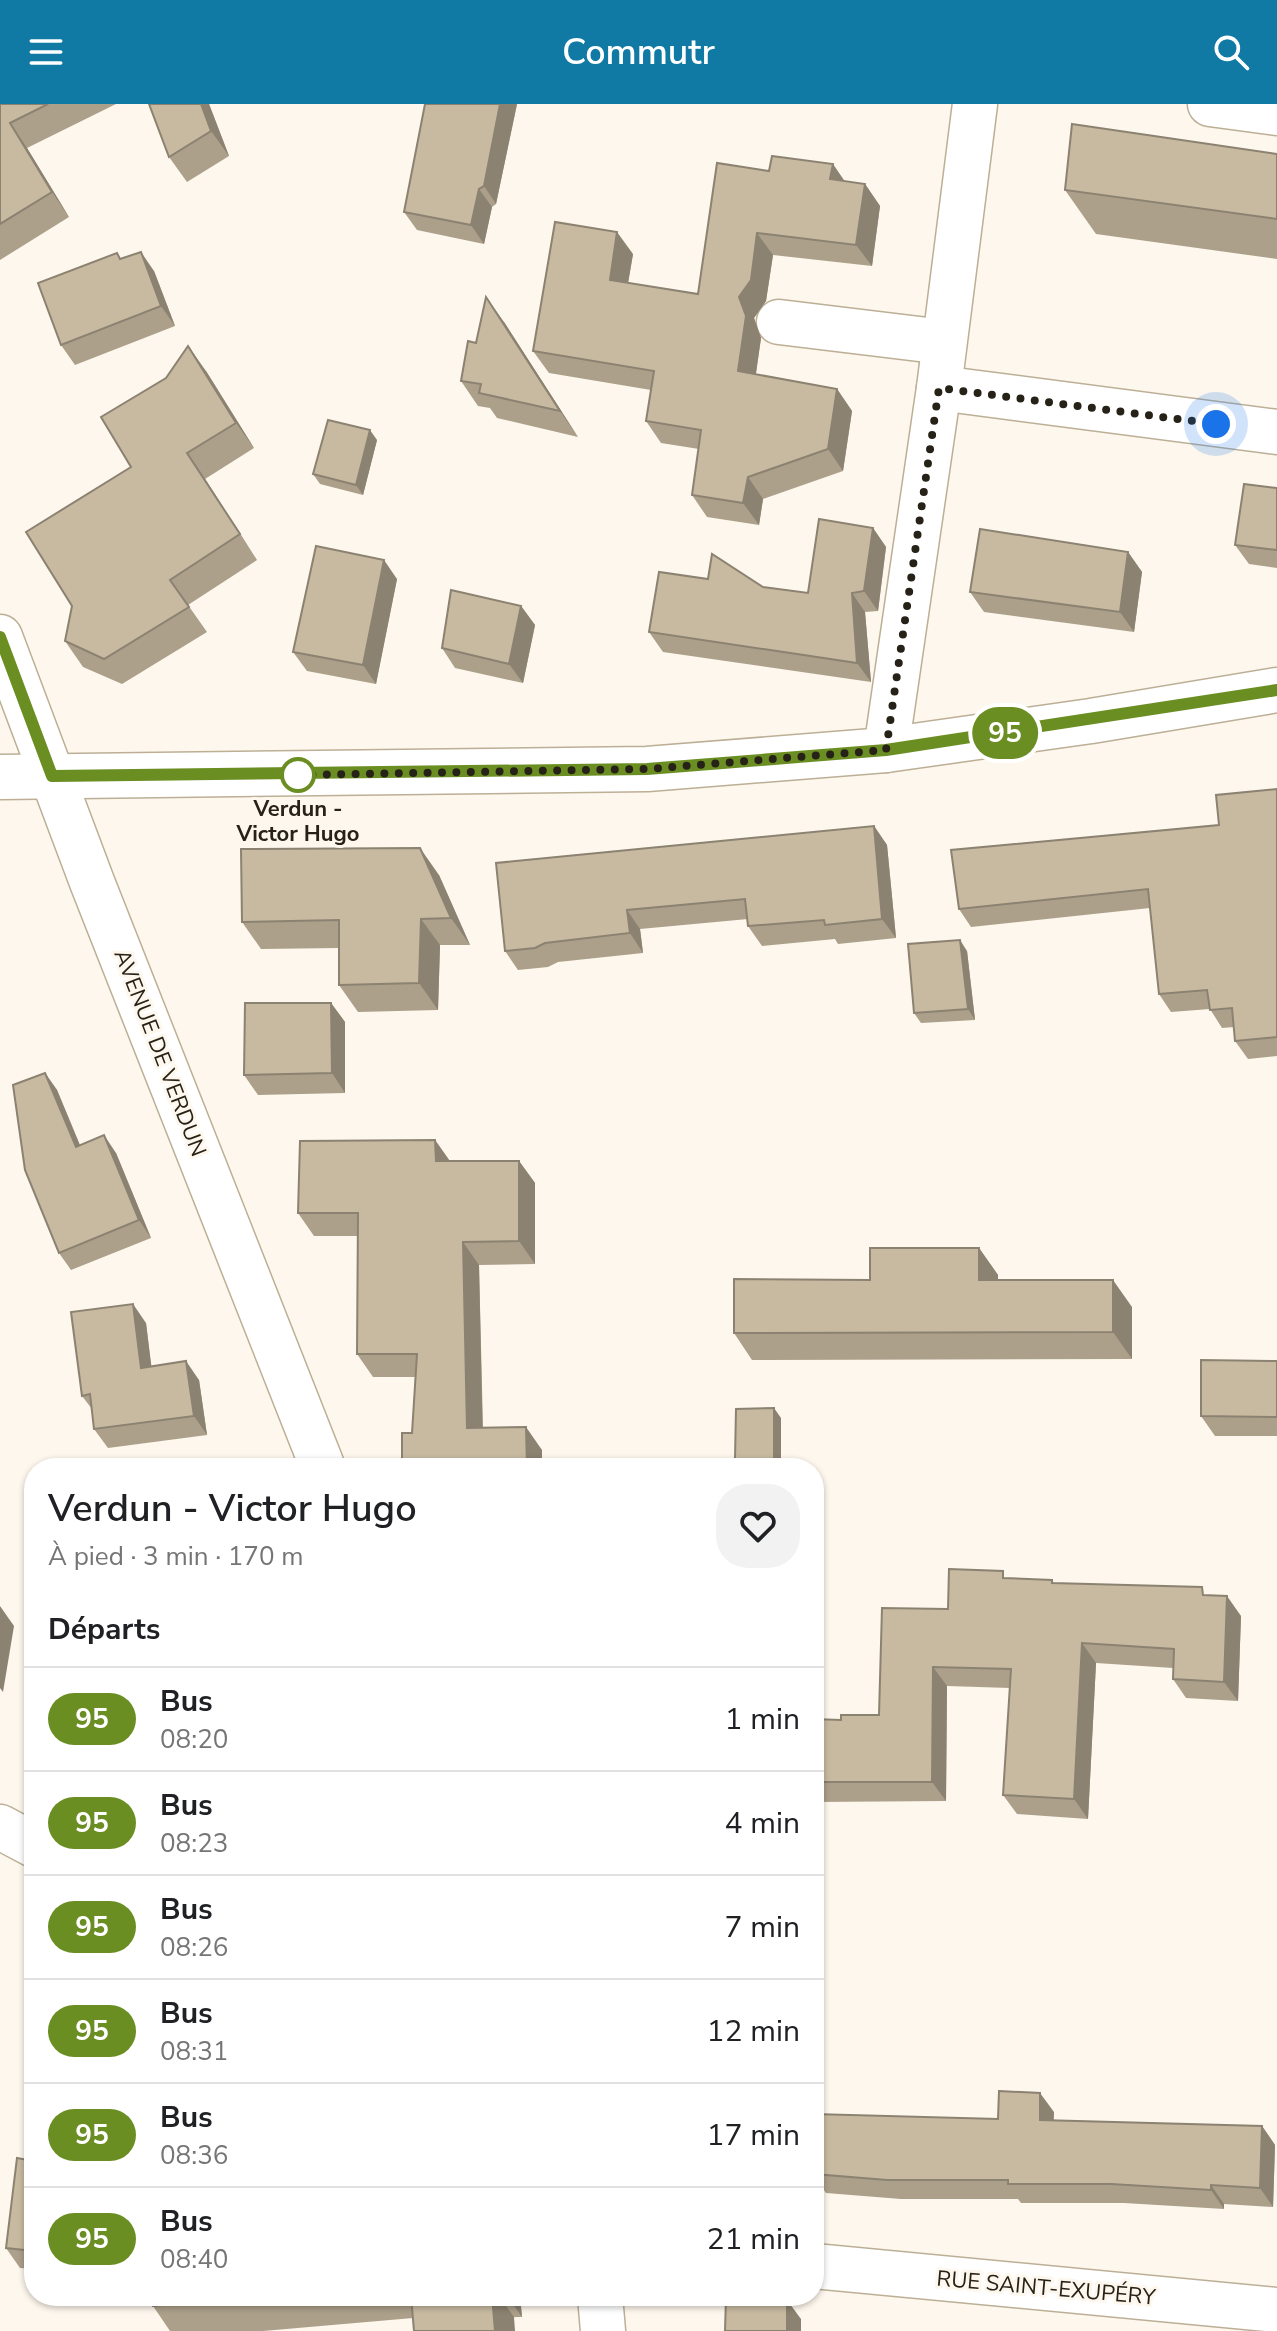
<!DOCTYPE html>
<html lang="fr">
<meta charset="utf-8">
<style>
body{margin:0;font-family:"Nunito Sans",sans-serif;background:#f2f2f2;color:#202124;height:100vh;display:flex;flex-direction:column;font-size:30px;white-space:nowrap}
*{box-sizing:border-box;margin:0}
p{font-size:26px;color:#757577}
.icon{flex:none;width:44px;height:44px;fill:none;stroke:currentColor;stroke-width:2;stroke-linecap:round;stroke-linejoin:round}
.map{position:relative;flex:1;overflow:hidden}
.details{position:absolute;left:24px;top:1354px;width:800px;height:848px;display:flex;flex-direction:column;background:#fff;border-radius:32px;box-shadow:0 2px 6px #0004}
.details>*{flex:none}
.badge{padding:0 16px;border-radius:26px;font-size:28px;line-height:52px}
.you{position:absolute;width:40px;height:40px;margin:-20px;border:6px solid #fff;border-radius:50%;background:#1a73e8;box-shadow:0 0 0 12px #1a73e833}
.map>.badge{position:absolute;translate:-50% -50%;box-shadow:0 0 0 4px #fff}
h2{padding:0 24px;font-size:30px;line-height:72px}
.round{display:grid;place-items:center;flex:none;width:84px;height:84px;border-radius:32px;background:#f2f2f2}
.overview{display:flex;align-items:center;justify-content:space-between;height:136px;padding:0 24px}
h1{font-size:38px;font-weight:600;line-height:60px}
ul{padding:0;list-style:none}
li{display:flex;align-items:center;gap:24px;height:104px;padding:0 24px;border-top:2px solid #e0e0e0}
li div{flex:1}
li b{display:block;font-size:30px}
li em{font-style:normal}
li .badge{min-width:88px;font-weight:700;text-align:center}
header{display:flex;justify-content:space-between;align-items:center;height:104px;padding:0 24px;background:#107aa4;color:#fff;font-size:36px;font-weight:600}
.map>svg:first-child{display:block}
</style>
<header><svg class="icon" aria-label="menu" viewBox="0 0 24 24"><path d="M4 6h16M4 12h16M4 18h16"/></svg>Commutr<svg class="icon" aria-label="search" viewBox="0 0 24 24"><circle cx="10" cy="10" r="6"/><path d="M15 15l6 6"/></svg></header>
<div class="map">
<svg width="1277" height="2227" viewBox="0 0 1277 2227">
<rect width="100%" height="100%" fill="#fdf7ed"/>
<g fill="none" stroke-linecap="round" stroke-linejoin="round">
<defs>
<g id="minor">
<path d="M1210 0 1277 9"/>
<path d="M779 218 944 238"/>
<path d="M939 284 1277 328"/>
<path d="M886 646 939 284 975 0"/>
<path d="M0 1723 34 1741"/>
<path d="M814 2162 1277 2206"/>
</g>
<path id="tertiary" d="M0 673 647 665 886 646 1091 617 1277 586"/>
<g id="secondary">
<path d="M0 533 92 778 323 1364"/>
<path d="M600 2192 603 2227"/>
</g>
</defs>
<use href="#minor" stroke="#bcaf96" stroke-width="47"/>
<use href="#tertiary" stroke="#bcaf96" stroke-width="47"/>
<use href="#secondary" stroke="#bcaf96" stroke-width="47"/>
<use href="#minor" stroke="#fff" stroke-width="44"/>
<use href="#tertiary" stroke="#fff" stroke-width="44"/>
<use href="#secondary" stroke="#fff" stroke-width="44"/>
</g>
<g fill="#aca08a">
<path d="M0 0H116L27 44 69 113 0 156Z"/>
<path d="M209 0 229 52 187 78 169 53Z"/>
<path d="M517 0 496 100 492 103 484 140 417 126 404 108Z"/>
<path d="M1277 50V155L1096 130 1065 86Z"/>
<path d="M717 59 865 80 880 102 872 162 773 151 766 197 754 214 761 234 756 270 837 285 852 307 843 367 763 395 759 421 707 413 692 391 699 345 661 339 646 317 651 286 549 269 533 247 633 150 628 179 698 190Z"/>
<path d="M121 154 154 167 175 222 75 261 61 241Z"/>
<path d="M504 218 578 333 497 314 490 304 478 302 461 277Z"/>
<path d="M206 267 254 344 205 375 257 456 188 501 207 528 122 580 83 563 65 537 131 363Z"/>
<path d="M377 336 363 391 320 380 313 370Z"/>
<path d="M1277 384V464L1249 460 1235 441Z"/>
<path d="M873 424 886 443 878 507 865 508 871 578 663 548 649 528 763 483 808 489Z"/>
<path d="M1128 448 1142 468 1134 528 984 508 970 488Z"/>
<path d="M397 475 376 580 307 567 293 548Z"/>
<path d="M521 502 535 521 523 579 455 564 442 544Z"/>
<path d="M1277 685V952L1248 955 1235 937 1234 923 1222 924 1210 905 1171 908 1159 890 1150 804 971 823 959 805 1219 721Z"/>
<path d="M874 722 887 741 896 834 838 840 835 835 762 842 748 822V815L640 825 643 849 558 858 548 863 518 866 505 847Z"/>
<path d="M439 771 470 841H440L438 906 358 908 339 881V844L261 845 242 818Z"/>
<path d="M967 847 975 916 921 919 914 909Z"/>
<path d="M331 899 345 918V989L258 991 244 971Z"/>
<path d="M45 969 57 986 80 1041 116 1049 151 1134 71 1166 59 1149Z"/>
<path d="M435 1036 450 1057H519L535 1079V1160L479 1161 483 1323 542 1346 412 1329 415 1273H373L357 1250 358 1132H314L298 1109Z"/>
<path d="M979 1144 998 1171V1176L1132 1203V1255L752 1256 734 1229 870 1176Z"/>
<path d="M146 1219 151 1262 199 1276 207 1331 108 1344 94 1325 92 1305 82 1292Z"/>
<path d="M1277 1257V1332H1215L1201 1312Z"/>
<path d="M781 1314V1364H741L735 1355Z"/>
<path d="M1009 1475 1052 1476 1054 1479 1208 1492 1241 1512 1238 1597 1186 1594 1173 1575V1564L1096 1559 1088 1715 1017 1710 1003 1691 1010 1584 947 1582 946 1697 814 1698V1615L841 1616 879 1611 948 1505Z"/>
<path d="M1054 2008 1053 2016 1262 2022 1275 2041 1273 2103 1224 2100V2105L1124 2099H1021L1018 2095H901L826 2089 814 2072V2010L998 2015Z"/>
<path d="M34 2057V2165L20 2164 6 2144Z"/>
<path d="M152 2192H520L522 2213 413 2214 263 2227H170L153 2202Z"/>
</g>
<g fill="#8c8271">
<path d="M201 0H209L229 52 211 27Z"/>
<path d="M500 0H517L496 100 484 82Z"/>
<path d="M10 19 27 44 69 113 52 88Z"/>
<path d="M833 60 848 82 830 75Z"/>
<path d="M865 80 880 102 872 162 856 141Z"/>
<path d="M479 85 492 103 484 140 471 121Z"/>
<path d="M617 128 633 150 625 197 610 176Z"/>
<path d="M757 129 773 151 766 197 754 214 761 234 753 289 738 267 739 193Z"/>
<path d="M141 148 154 167 175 222 161 202Z"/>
<path d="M486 193 504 218 578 333 560 307Z"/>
<path d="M188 242 206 267 254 344 236 319Z"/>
<path d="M837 285 852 307 843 367 828 345Z"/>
<path d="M370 326 377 336 363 391 356 381Z"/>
<path d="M187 349 205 375 257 456 240 430Z"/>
<path d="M748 373 763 395 759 421 743 399Z"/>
<path d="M873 424 886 443 878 507 864 487Z"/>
<path d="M1128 448 1142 468 1134 528 1120 508Z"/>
<path d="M384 456 397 475 376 580 363 561Z"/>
<path d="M852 489 865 508 871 578 857 559Z"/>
<path d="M521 502 535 521 523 579 509 560Z"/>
<path d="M874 722 887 741 896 834 882 815Z"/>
<path d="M420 744 439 771 470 841 451 814Z"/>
<path d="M627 806 640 825 643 849 630 829Z"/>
<path d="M421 815 440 841 438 906 419 879Z"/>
<path d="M960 836 967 847 975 916 968 905Z"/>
<path d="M331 899 345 918V989L332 969Z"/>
<path d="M45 969 57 986 88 1061 76 1043Z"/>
<path d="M104 1031 116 1049 151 1134 139 1116Z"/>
<path d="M435 1036 451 1059 436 1057Z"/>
<path d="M519 1057 535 1079V1160L519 1137Z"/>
<path d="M463 1138 479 1161 483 1346 467 1324Z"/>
<path d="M979 1144 998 1171V1203L979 1176Z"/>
<path d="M1113 1176 1132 1203V1255L1113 1228Z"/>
<path d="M133 1200 146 1219 154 1283 141 1264Z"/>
<path d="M186 1257 199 1276 207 1331 194 1312Z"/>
<path d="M774 1304 781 1314V1364L774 1355Z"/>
<path d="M526 1323 542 1346V1364H527Z"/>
<path d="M1227 1492 1241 1512 1238 1597 1224 1578Z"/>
<path d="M0 1502 14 1522 3 1588 0 1584Z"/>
<path d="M1082 1539 1096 1559 1088 1715 1074 1695Z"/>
<path d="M933 1563 947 1582 946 1697 932 1678Z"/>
<path d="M1040 1989 1054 2008 1053 2035 1040 2016Z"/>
<path d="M1262 2022 1275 2041 1273 2103 1260 2084Z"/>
<path d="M1211 2081 1224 2100V2105L1211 2086Z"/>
<path d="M492 2192H499L514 2213 515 2227H495Z"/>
<path d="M507 2192H520L522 2213Z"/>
<path d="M787 2196 801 2215V2227H787Z"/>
</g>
<g fill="#c8baa1" stroke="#8c8271" stroke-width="2">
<path d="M0 0H48L10 19 52 88 0 120Z"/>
<path d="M149 0H201L211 27 169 53Z"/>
<path d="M425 0H500L484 82 479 85 471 121 404 108Z"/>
<path d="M1072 20 1277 50V115L1065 86Z"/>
<path d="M772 52 833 60 830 75 865 80 856 141 757 129 751 176 739 193 746 212 738 267 837 285 828 345 748 373 743 399 692 391 701 326 646 317 654 267 533 247 555 118 617 128 610 176 698 190 717 59 769 67Z"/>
<path d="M141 148 161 202 61 241 38 179 117 149 120 155Z"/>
<path d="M486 193 560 307 479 289 481 280 461 277 468 237 476 239Z"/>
<path d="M188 242 236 319 187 349 240 430 170 476 189 503 104 555 65 537 72 502 26 428 131 363 101 313 166 274Z"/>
<path d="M328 316 370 326 356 381 313 370Z"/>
<path d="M1244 380 1277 384V446L1235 441Z"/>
<path d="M819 415 873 424 864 487 852 489 857 559 649 528 659 468 708 475 712 450 763 483 808 489Z"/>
<path d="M980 425 1128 448 1120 508 970 488Z"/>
<path d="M316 442 384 456 363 561 293 548Z"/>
<path d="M451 486 521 502 509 560 442 544Z"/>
<path d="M1277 685V933L1235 937 1232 904 1210 906 1207 886 1159 890 1148 785 959 805 951 746 1219 721 1216 691Z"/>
<path d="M874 722 882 815 825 821 824 816 748 822 745 795 627 806 630 829 545 839 535 844 505 847 496 759Z"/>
<path d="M420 744 451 814 421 815 419 879 339 881V816L242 818 241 745Z"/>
<path d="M960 836 968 905 914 909 908 840Z"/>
<path d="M245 899H331L332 969 244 971Z"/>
<path d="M45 969 76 1043 104 1031 139 1116 59 1149 25 1066 13 981Z"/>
<path d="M435 1036 436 1057H519V1137L463 1138 467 1324 526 1323 527 1364H402V1329H412L417 1250H357L358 1109H298L300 1037Z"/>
<path d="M870 1144H979V1176H1113V1228L734 1229V1175L870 1176Z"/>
<path d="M133 1200 141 1264 186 1257 194 1312 94 1325 90 1290 82 1292 71 1208Z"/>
<path d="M1201 1256 1277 1257V1313L1201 1312Z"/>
<path d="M774 1304V1355H735L736 1305Z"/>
<path d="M949 1465 1003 1467V1474L1052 1476V1479L1202 1483 1203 1491 1227 1492 1224 1578 1173 1575 1174 1545 1082 1539 1074 1695 1003 1691 1011 1565 933 1563 932 1678H814V1615L841 1616V1611H879L882 1504 948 1505Z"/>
<path d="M999 1987 1040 1989V2016L1262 2022 1260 2084 1211 2081V2086L1111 2080H1008V2076H887L814 2070V2010L998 2015Z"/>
<path d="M17 2054 34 2057V2147L6 2144Z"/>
<path d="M152 2192H267L153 2202Z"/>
<path d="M411 2192H492L495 2227H414Z"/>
<path d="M726 2193 787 2196V2227H725Z"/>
</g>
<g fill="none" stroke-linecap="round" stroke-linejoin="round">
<defs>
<path id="line" d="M0 533 52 672 647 665 886 646 1277 586"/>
</defs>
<use href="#line" stroke="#fff" stroke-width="18"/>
<use href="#line" stroke="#6b8e23" stroke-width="12"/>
<path stroke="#272218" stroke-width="8" stroke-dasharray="0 14.4" d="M298 671 647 665 886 646 939 284 1216 320"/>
</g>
<circle fill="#fff" stroke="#6b8e23" stroke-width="4" cx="298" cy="671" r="16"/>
<g text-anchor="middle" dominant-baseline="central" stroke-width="6" stroke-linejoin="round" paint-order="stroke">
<g font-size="22" font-weight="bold" fill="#272218" stroke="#fdf7ed">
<text x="298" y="705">Verdun -<tspan x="298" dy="25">Victor Hugo</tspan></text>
</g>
<g font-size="22" fill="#272218" stroke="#fdf7ed">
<text transform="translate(160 949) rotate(69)">AVENUE DE VERDUN</text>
<text transform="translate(1046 2184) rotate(5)">RUE SAINT-EXUPÉRY</text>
</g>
</g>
</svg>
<div class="you" style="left:1216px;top:320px"></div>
<b class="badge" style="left:1005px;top:629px;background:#6b8e23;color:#fff">95</b>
<section class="details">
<div class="overview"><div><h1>Verdun - Victor Hugo</h1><p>À pied · 3 min · 170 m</p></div><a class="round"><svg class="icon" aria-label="heart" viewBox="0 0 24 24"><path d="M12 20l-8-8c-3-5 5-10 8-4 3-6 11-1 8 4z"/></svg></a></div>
<h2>Départs</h2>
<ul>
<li><span class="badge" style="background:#6b8e23;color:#fff">95</span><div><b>Bus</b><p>08:20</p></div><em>1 min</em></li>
<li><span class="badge" style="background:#6b8e23;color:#fff">95</span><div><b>Bus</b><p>08:23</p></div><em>4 min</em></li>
<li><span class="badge" style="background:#6b8e23;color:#fff">95</span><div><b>Bus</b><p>08:26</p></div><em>7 min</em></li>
<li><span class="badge" style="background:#6b8e23;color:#fff">95</span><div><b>Bus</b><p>08:31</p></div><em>12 min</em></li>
<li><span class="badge" style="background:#6b8e23;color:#fff">95</span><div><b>Bus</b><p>08:36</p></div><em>17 min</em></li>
<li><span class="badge" style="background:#6b8e23;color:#fff">95</span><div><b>Bus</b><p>08:40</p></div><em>21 min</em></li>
</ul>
</section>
</div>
